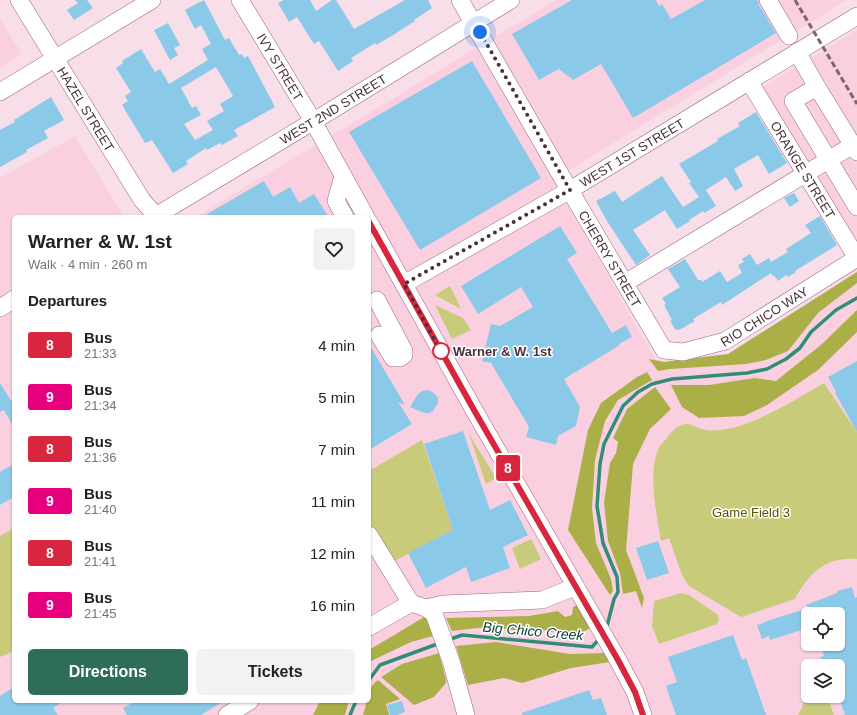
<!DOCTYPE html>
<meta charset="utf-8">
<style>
body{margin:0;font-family:Arial,sans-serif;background:#f2f2f2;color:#202124;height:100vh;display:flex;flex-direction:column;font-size:15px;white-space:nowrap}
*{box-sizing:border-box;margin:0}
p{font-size:13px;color:#757577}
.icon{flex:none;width:22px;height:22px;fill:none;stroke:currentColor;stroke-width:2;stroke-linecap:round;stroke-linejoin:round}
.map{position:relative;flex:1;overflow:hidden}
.details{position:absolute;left:12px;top:215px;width:359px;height:488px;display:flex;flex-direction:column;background:#fff;border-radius:6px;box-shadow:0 1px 3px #0004}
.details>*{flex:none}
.badge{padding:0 8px;border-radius:3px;font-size:14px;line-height:26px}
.controls{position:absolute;left:801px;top:607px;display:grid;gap:8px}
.controls a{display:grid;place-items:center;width:44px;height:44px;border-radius:6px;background:#fff;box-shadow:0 1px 3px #0004;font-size:20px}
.you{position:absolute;width:20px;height:20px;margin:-10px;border:3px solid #fff;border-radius:50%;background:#1a73e8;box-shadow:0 0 0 6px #1a73e833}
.map>.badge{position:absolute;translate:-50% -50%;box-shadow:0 0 0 2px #fff}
h2{padding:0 16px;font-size:15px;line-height:36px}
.round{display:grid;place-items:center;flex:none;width:42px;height:42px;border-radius:6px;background:#f2f2f2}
.headline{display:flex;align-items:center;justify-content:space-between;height:68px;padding:0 16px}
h1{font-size:19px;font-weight:800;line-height:30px}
.button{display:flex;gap:8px;margin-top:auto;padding:8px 16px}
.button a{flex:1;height:46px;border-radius:6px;background:#2f6d5b;color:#fff;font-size:16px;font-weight:800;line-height:46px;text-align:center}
.button a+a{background:#f2f2f2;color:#202124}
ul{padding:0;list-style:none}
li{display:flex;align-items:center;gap:12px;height:52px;padding:0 16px}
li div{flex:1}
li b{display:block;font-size:15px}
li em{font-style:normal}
li .badge{min-width:44px;font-weight:700;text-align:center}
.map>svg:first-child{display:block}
</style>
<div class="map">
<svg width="857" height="715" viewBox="0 0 857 715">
<rect width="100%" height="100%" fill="#f7dee8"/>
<g fill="#fad0e1" fill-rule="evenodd">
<path d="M556 0H847L553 180 656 360 664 361 728 354 857 271V715H0V178L75 136 124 217H14V701H369V217H196ZM808 614H838V644H808ZM808 666H838V696H808Z"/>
<path d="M0 19 22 54 0 68Z"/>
<path d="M857 30V245L761 88Z"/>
</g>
<g fill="#c7cb7a">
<path d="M450 286 461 309 435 295Z"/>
<path d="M435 305 463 318 471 330 452 339Z"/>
<path d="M824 383 857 432V559C825 557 809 573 795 599L741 617 689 586 682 575 669 538 661 541C657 516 647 472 659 448 660 445 664 442 666 439 671 432 676 426 685 424 690 423 696 428 702 429 711 432 722 430 732 428 765 419 795 400 824 383Z"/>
<path d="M469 434 496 478 486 484Z"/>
<path d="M422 440 453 530 387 565 379 551 369 557V471Z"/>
<path d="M14 528V651L0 657V536Z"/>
<path d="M531 539 541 559 520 569 512 548Z"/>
<path d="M681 593 689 595 717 614 719 619 717 624 659 644 652 626 654 601Z"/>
<path d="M808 683V696H827L834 715H798L802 708Z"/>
</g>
<g fill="#abaf48">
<path d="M857 272V283L818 313 788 351 766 360 746 364 670 369 658 371 649 359 664 362 728 354Z"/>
<path d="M857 310V332L818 370 767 405 744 416 699 418 682 407 671 385H709L755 378 776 381 822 344Z"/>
<path d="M647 372 652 380 618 400 605 421 595 460 592 508 596 543 611 579 613 591 610 595 568 530 588 430 601 403 637 377Z"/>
<path d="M655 387 671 409 650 429 633 464 626 550 644 598 642 608 636 591 623 594 620 573 608 541 604 502 610 463 616 453 618 442 613 438 627 409Z"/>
<path d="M577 605 590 628 577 636 538 629 520 631 487 627 452 631 446 618 529 616 558 611 565 617 572 615 573 607Z"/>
<path d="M426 616 433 636 411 642 369 662V650Z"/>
<path d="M496 642 570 654 604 653 610 662 571 668 522 683 504 678 468 685 456 646Z"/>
<path d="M439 653 446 680V683L434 697 414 705 381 677 402 664Z"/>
<path d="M378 680 400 699 386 704 389 715H363L367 701H369C369 692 370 686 378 680Z"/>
<path d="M320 701H349L345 715H313Z"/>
</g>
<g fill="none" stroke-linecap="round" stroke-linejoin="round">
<g stroke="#318d76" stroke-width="3.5">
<path d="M606 630 614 599 618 592 617 577 603 543 597 506 600 464 604 444 623 406 638 392 652 384 672 379 747 373 767 369 786 359 800 348 811 332 836 310 857 298"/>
<path d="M448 640 462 635 592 647 600 638"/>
<path d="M369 680 380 665 440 643"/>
<path d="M350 715 356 701"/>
</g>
</g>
<g fill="#8bc9e8" fill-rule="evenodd">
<path d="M75 0H87L93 8 74 20 67 10 78 3Z"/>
<path d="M204 0 225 40 229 38 239 55 242 54 244 58 248 56 275 107 234 130 238 136 222 145 220 143 207 150 206 148 186 161 188 164 173 173 152 140 145 143 122 105 128 101 125 96 131 92 116 68 123 63 122 61 141 49 155 72 160 69 169 84 208 60 202 49 211 44 201 25 195 29 185 10ZM216 67 233 96 220 104 224 111 207 121 213 130 195 140 184 124 201 115 196 106 192 108 181 88Z"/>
<path d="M284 0H310L316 11 332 0H336L354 29 405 0H428L432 8 414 20 415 21 390 37 376 45 375 43 351 58 353 61 338 71 319 41 314 44 297 17 289 22 278 3Z"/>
<path d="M572 0H656L659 6 662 4 671 19 705 0H758L759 5 776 33 633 118 601 64 573 80 559 69 539 80 512 34Z"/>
<path d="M168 23 180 45 174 48 178 55 170 60 154 30Z"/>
<path d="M472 61 541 178 420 250 349 132Z"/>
<path d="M51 97 64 120 44 131 48 138 26 150 27 152 0 167V130L15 122 14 120Z"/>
<path d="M756 112 787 163 769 174 758 155 734 169 743 186 735 191 726 177 706 190 716 206 704 213 703 211 689 220 690 221 677 229 665 210 633 230 650 255 636 265 607 221 596 201 615 191 622 202 662 176 683 207 699 197 689 183 691 182 679 164 718 141 717 139 740 126 738 123Z"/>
<path d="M264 181 273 197 290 187 299 203 314 194 329 217H202Z"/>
<path d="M794 193 799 201 790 207 784 198Z"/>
<path d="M820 216 837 245 795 271 796 272 788 277 786 275 778 281 774 275 773 276 771 273 722 305 721 302 693 319 695 321 679 330 675 329 670 321 672 320 664 305 666 304 662 298 680 287 668 269 685 259 698 280H701L702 282 720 271 727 282 742 273 738 265 744 262 742 259 750 254 757 265 769 258 771 262 788 252 786 249 811 233 805 225Z"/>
<path d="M560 226 577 253 567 259 612 333 626 325 632 337 619 344 620 345 564 379 580 407 576 426 558 436 556 445 526 437 529 427 491 363 482 361 491 324 500 326 533 307 521 287 478 314 461 286Z"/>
<path d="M369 344 405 405 398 402 412 424 369 450Z"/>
<path d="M857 361V432L835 393 836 392 828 377Z"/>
<path d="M0 383 14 405V428L4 410 0 412Z"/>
<path d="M427 390 431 391 435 394 438 398V403L433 411 429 413H424L410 407 418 394 422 391Z"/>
<path d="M463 431 490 510 510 500 528 535 503 547 510 568 471 582 466 567 426 588 408 553 453 530 424 444Z"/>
<path d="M14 464V497L0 505V472Z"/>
<path d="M658 541 669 573 647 580 636 548Z"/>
<path d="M852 587 855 598 857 597V715H845L838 695V666H823L820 657 824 656 820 644H838V614H810L808 609V628L770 640 769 636 762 639 757 625 764 623V622L808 608 806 605 837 593V591Z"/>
<path d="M733 635 742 660 746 658 766 715H676L666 686 677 682 668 657Z"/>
<path d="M14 687V701H64L53 708 58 715H0V696Z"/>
<path d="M589 690 593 700 601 698 607 715H522V713Z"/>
<path d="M136 701H224L201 715H127L123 708Z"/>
<path d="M402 701 405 712 397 715H390L387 705Z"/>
</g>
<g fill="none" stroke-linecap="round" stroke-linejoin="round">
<defs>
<g id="minor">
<path id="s1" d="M19 0 142 200 157 217"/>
<path id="s2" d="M240 0 313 121 366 217"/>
<path id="s3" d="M460 0 559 172 664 350 683 352 725 341 857 258"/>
<path d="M768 0 789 36"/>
<path d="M797 52 817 87"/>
<path id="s4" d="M749 81 857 258"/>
<path d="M0 92 152 0"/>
<path d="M857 152 817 87 793 101 857 207"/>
<path d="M343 176 336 201 345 217"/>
<path id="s5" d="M154 217 332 110 511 0"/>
<path d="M369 222 474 410 618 660 635 692 643 715"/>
<path d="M625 283 853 145"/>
<path id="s6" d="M404 284 570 190 857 16"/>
<path d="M377 300 404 351V355L400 358H393L379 335"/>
<path d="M0 308 14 299"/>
<path d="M369 535 411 603 426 608 434 614 451 661 466 715"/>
<path d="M426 608 443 604 542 600 575 587"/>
<path d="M369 627 411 603"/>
<path d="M227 715 250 701"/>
</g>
</defs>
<use href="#minor" stroke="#9c657e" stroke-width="18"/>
<use href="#minor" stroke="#fff" stroke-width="17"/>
<path stroke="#7d646e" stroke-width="3" stroke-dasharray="6 3" stroke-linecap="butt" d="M795 0 857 104"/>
</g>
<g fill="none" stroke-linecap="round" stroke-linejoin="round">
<defs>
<path id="line" d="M369 222 474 410 618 660 635 692 643 715"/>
</defs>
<use href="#line" stroke="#fff" stroke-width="9"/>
<use href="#line" stroke="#d7263d" stroke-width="6"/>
<path stroke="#49313b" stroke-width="4" stroke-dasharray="0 7.2" d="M441 351 444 357 404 284 570 190 480 32"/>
</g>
<circle fill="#fff" stroke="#d7263d" stroke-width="2" cx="441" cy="351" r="8"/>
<g text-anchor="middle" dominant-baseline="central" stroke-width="3" stroke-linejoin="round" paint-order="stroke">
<g font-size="13" fill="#49313b" stroke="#fff">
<text stroke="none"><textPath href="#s2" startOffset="78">IVY STREET</textPath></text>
<text stroke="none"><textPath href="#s1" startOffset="128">HAZEL STREET</textPath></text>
<text stroke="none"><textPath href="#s5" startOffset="209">WEST 2ND STREET</textPath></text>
<text stroke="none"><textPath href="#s6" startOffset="263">WEST 1ST STREET</textPath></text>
<text stroke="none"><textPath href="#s4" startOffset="104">ORANGE STREET</textPath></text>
<text stroke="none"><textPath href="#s3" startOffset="299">CHERRY STREET</textPath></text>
<text stroke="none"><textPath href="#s3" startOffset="514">RIO CHICO WAY</textPath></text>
</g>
<g font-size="13" font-weight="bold" fill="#49313b" stroke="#fff" text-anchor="start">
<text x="453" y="351">Warner &amp; W. 1st</text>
</g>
<g font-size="13" fill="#545605" stroke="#fff">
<text x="751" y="512">Game Field 3</text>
</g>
<g font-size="14" font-style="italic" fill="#0a4335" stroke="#fff">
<text transform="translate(533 631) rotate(5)">Big Chico Creek</text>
</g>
</g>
</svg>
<div class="controls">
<a><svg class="icon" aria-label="locate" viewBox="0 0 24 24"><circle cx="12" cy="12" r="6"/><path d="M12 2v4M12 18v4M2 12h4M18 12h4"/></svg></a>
<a><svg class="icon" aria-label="layers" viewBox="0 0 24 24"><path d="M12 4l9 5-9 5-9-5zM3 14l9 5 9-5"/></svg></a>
</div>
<div class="you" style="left:480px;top:32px"></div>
<b class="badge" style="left:508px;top:468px;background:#d7263d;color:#fff">8</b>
<section class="details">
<div class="headline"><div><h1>Warner &amp; W. 1st</h1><p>Walk · 4 min · 260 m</p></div><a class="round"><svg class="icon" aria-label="heart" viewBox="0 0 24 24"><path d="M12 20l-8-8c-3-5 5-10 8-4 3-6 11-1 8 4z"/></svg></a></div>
<h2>Departures</h2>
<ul>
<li><span class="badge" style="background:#d7263d;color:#fff">8</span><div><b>Bus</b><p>21:33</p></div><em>4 min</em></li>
<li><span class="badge" style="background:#e6007e;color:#fff">9</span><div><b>Bus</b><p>21:34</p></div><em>5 min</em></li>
<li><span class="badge" style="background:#d7263d;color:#fff">8</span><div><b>Bus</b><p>21:36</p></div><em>7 min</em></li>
<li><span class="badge" style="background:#e6007e;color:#fff">9</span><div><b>Bus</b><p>21:40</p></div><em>11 min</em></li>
<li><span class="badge" style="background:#d7263d;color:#fff">8</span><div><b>Bus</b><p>21:41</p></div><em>12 min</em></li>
<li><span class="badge" style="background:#e6007e;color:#fff">9</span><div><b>Bus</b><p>21:45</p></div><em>16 min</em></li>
</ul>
<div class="button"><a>Directions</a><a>Tickets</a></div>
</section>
</div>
